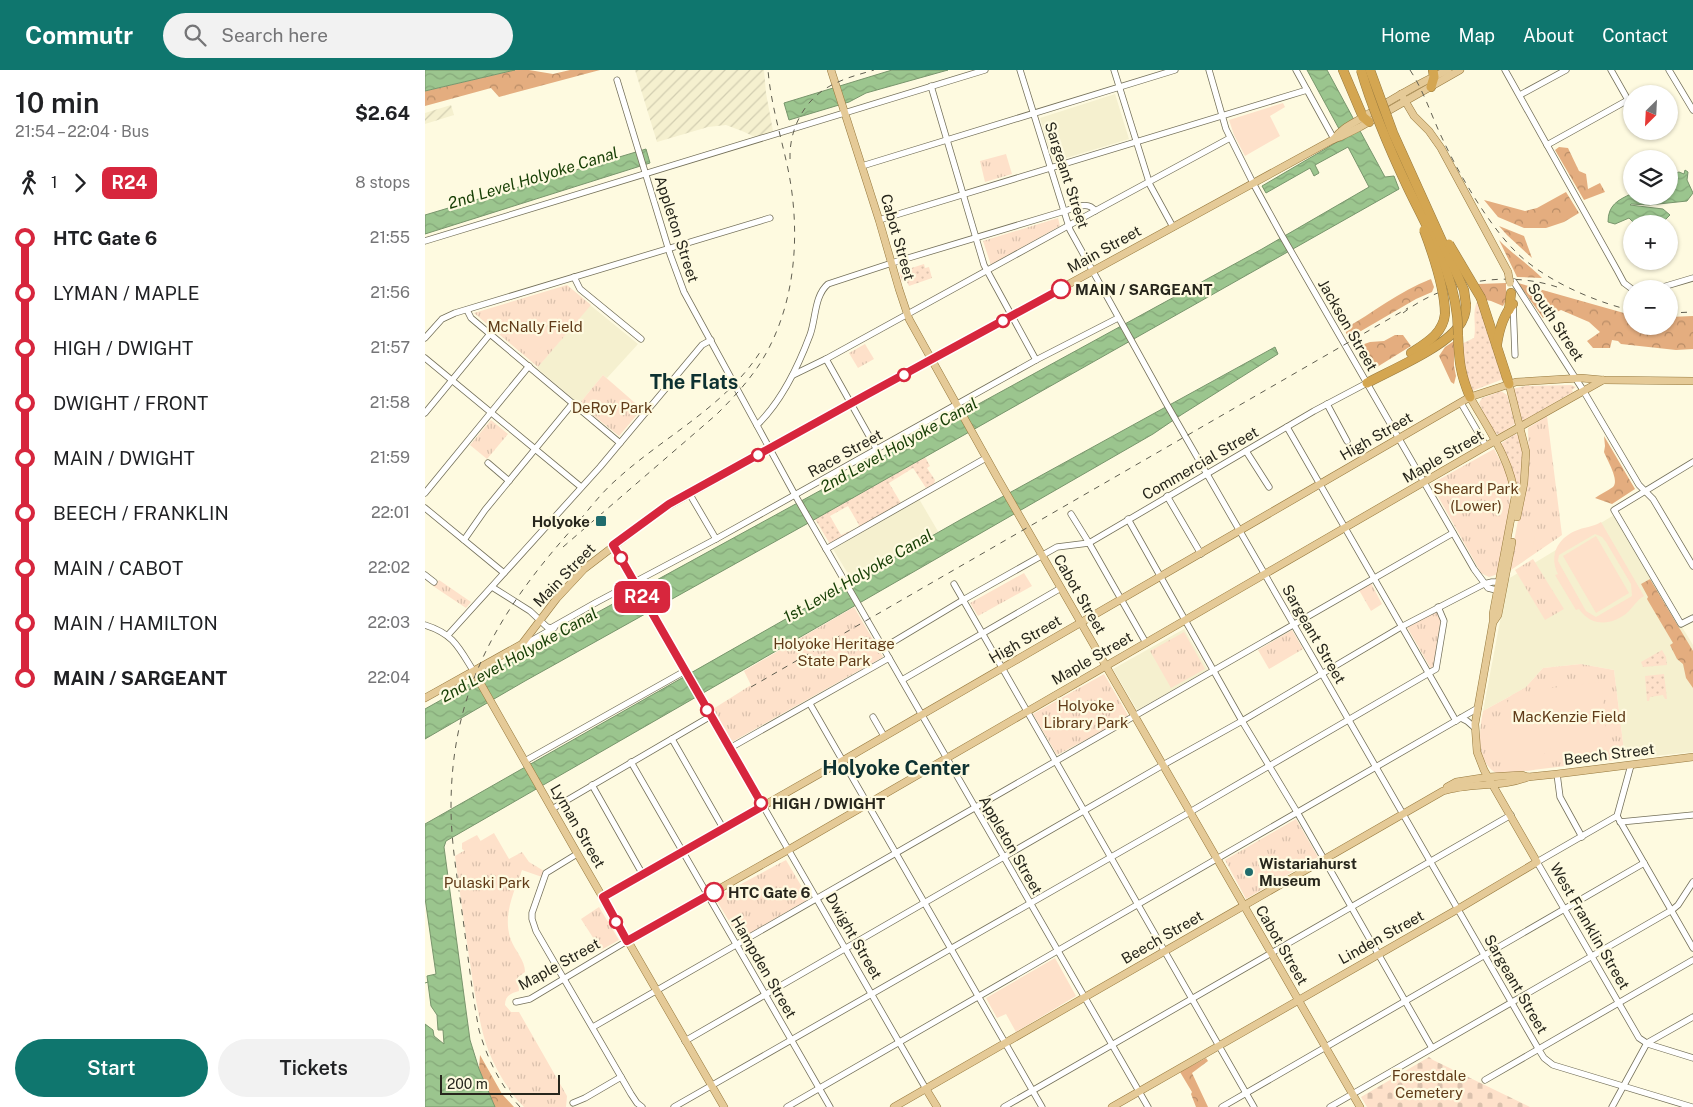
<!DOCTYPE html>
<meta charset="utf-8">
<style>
body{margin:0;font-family:"Public Sans",sans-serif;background:#f2f2f2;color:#202124;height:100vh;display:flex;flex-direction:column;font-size:19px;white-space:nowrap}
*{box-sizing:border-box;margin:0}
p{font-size:16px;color:#757577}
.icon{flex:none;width:28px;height:28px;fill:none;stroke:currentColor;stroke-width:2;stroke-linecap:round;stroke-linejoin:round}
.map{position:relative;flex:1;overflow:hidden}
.sheet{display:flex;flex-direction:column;background:#fff;width:425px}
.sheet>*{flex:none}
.badge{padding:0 10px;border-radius:8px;font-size:18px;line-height:32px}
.needle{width:32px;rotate:204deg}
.buttons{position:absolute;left:1198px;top:15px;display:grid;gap:10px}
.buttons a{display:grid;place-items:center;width:55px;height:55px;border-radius:50%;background:#fff;box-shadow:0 1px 4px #0004;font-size:25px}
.scale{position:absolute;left:15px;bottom:12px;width:120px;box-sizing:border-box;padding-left:5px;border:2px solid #27261c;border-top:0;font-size:14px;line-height:18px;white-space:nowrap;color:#27261c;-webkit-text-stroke:4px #fefae0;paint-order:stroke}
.map>.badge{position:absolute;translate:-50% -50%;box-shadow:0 0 0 2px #fff}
.legs{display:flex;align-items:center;gap:8px;height:55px;padding:0 15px;font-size:16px}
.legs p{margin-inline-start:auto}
.summary{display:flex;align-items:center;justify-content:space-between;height:85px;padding:0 15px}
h1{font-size:28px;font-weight:600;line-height:38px}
.primary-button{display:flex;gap:10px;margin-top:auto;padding:10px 15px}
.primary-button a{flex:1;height:58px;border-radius:30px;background:#0f766e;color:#fff;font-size:20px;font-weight:600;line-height:58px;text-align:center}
.primary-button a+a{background:#f2f2f2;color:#202124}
ul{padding:0 15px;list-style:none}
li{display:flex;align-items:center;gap:18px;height:55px;font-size:19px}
li i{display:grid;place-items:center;width:8px;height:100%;margin:0 6px;background:currentColor}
li i::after{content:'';width:12px;height:12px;margin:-6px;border:4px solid;border-radius:50%;background:#fff}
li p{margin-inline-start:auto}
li:first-child i{background:linear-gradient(#0000 50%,currentColor 0)}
li:last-child i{background:linear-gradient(currentColor 50%,#0000 0)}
header{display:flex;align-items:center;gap:30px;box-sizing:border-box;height:70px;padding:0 25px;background:#0f766e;color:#fff}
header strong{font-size:24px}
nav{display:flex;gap:28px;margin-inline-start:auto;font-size:18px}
.search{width:350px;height:45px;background:#f2f2f2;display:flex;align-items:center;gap:12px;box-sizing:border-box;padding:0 18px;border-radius:28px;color:#757577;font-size:19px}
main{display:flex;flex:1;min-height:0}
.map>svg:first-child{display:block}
</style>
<header>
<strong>Commutr</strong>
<div class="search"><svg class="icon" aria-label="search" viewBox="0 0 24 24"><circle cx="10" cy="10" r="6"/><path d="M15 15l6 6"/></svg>Search here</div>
<nav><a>Home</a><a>Map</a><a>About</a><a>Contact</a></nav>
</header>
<main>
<section class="sheet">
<div class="summary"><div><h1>10 min</h1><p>21:54 – 22:04 · Bus</p></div><b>$2.64</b></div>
<div class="legs"><svg class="icon" aria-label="walk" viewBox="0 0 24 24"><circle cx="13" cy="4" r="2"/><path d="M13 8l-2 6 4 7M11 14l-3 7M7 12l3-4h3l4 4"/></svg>1<svg class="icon" aria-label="forward" viewBox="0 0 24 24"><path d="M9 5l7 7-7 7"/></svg><b class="badge" style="background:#d7263d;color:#fff">R24</b><p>8 stops</p></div>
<ul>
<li><i style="color:#d7263d"></i><b>HTC Gate 6</b><p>21:55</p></li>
<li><i style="color:#d7263d"></i><span>LYMAN / MAPLE</span><p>21:56</p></li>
<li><i style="color:#d7263d"></i><span>HIGH / DWIGHT</span><p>21:57</p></li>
<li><i style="color:#d7263d"></i><span>DWIGHT / FRONT</span><p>21:58</p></li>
<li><i style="color:#d7263d"></i><span>MAIN / DWIGHT</span><p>21:59</p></li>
<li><i style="color:#d7263d"></i><span>BEECH / FRANKLIN</span><p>22:01</p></li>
<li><i style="color:#d7263d"></i><span>MAIN / CABOT</span><p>22:02</p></li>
<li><i style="color:#d7263d"></i><span>MAIN / HAMILTON</span><p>22:03</p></li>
<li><i style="color:#d7263d"></i><b>MAIN / SARGEANT</b><p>22:04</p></li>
</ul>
<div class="primary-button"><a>Start</a><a>Tickets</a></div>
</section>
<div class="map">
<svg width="1268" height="1037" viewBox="0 0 1268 1037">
<defs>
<pattern id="industrial-furrows" width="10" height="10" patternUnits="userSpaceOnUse" patternTransform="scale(1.25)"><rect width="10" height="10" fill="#f5f0cf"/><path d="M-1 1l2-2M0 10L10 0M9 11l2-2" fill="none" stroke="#d2ceb1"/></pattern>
<pattern id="grass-dots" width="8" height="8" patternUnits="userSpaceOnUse" patternTransform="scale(1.25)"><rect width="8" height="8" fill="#fee1ca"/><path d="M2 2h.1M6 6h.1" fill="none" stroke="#dac1ad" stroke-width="1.8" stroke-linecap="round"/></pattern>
<pattern id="forest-crowns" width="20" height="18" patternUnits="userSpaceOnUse" patternTransform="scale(1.25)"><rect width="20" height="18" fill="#e4ad7f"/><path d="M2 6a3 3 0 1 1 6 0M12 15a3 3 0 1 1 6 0" fill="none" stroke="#b98d67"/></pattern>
<pattern id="cemetery-stones" width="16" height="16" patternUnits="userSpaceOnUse" patternTransform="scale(1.25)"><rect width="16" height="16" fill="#fee1ca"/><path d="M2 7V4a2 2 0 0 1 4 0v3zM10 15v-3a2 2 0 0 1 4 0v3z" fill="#dac1ad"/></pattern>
<pattern id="park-tufts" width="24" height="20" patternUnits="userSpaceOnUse" patternTransform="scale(1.25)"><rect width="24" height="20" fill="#fee1ca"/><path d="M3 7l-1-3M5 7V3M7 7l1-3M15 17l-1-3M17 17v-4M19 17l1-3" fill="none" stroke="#dac1ad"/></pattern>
<pattern id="water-waves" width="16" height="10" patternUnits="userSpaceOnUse" patternTransform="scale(1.25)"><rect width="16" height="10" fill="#9bc58e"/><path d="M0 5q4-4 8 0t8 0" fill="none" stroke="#86a97a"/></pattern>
</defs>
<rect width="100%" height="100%" fill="#fefae0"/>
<g fill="#f5f0cf">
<path d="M690 24 704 69 628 92 615 48Z"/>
<path d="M165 235 213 274 182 308 178 305 154 334 112 298Z"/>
<path d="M494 429 514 463 428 512 408 479Z"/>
<path d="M1189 445 1268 575V682L1200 689 1189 600 1156 594 1118 598 1100 618 1058 641 1083 509Z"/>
<path d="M759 559 783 600 712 640 688 599Z"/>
</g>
<g fill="url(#industrial-furrows)">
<path d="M210 0H339L341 23 348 61 330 67 317 61 301 55 283 57 232 72Z"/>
<path d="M26 35 29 45 0 54V43Z"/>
</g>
<g fill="url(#grass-dots)">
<path d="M499 194 500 198 504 197 507 208 484 216 481 210 477 212 474 202Z"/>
<path d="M1053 230 1078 309 1047 321 1041 308 1036 274 1049 268C1052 255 1046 242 1053 230Z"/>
<path d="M1104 315V316L1146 315 1151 317 1147 320 1148 322 1096 352 1087 319Z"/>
<path d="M1076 321 1082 325 1090 354 1074 365 1068 362 1054 333 1057 328Z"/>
<path d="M1090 364 1093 365C1100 382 1098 402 1093 421L1088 402 1075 374Z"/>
<path d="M500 387 505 396 502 398 510 410 509 414 501 418 488 398 464 413 476 433 433 458 434 455 423 436 405 446 416 465 429 459 405 474 390 449Z"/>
<path d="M1237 580 1241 587 1242 595 1218 597 1216 592Z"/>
<path d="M1239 604 1242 629H1240L1238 625 1225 627 1224 631H1222L1220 606Z"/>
</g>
<g fill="url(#forest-crowns)">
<path d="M90 0H104L128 4 145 0H175L74 27 66 18 0 36V21Z"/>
<path d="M1134 77 1143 78 1154 101 1161 104 1163 119 1175 113 1180 122 1159 130 1130 80Z"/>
<path d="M1141 122 1154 143 1139 152 1121 158H1099L1073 147 1059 130 1100 141 1112 138Z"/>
<path d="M1074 156 1099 166 1107 188 1082 165Z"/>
<path d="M1074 170C1087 184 1105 195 1117 208L1092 207Z"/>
<path d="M1006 209 1009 217 1007 222 991 229 924 268 919 259C948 243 974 221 1006 209Z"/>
<path d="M1081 213V230L1078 236 1066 231 1061 230 1053 214Z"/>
<path d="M1093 213 1206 245V256H1244V247L1268 246V279L1251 280 1196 274 1193 271 1187 270 1185 278H1168L1162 271 1175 262 1164 252 1136 240 1118 248Z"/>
<path d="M970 265H978L986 276 944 302 931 277 945 272 959 271Z"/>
<path d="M1029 271V296L1031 306 1029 314 1026 312 1014 286 1020 277Z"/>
<path d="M1179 366 1210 419 1187 434 1170 428C1175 424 1183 421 1188 417 1195 411 1182 390 1179 382L1180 376Z"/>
<path d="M1225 509 1268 581V618L1261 608 1258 594 1252 589 1245 575 1248 573 1222 529 1223 527 1216 514Z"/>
<path d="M55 985 77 1024 89 1037H70L54 999Z"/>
<path d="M781 988 783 991 767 1003 783 1037H771L766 1024 767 1022 755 1002Z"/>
</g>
<path fill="url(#cemetery-stones)" d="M1004 987 1008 990 1105 1037H942L936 1027Z"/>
<g fill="url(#park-tufts)">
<path d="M581 84 587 104 560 112 555 91Z"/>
<path d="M633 148 635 156 566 195 558 171Z"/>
<path d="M142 215 166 235 113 297 49 243Z"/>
<path d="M440 274 449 289 433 298 424 283Z"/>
<path d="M178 305 217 339 194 366 154 334Z"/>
<path d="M1122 346 1137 465 1083 502 1104 394 1103 358Z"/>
<path d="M66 350 83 364 62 389 45 375Z"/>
<path d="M1069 379 1082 403 1085 434 1073 504 1064 507 1056 503 1006 414Z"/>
<path d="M1108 489 1139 539 1120 550 1090 500Z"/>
<path d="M599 503 607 516 553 546 545 533Z"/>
<path d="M14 510 46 532 41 538 8 516Z"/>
<path d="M946 513 957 534 946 541 934 520Z"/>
<path d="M429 537 458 587 307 672 288 639 326 615 319 601Z"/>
<path d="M1012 540 1017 550 1009 596 1006 599 982 557Z"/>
<path d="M867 560 878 579 844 599 833 580Z"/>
<path d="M759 562 780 599 746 618 725 581Z"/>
<path d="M1156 594 1189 600 1200 689 1073 704C1050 693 1054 662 1058 641L1100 618 1118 598Z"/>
<path d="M679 604 704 647 632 685 608 644Z"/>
<path d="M871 749 893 787 821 829 800 790Z"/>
<path d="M69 763 84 789 97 782 104 792 119 801 117 807 97 800C89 822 77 846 86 870 90 881 100 890 100 902L93 907 94 921C86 923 80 926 80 935L86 942H94L142 1026 141 1037H99C84 1022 72 1002 64 982 56 962 53 940 49 919 42 875 36 831 30 786Z"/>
<path d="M361 790 384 829 315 869 290 828Z"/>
<path d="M174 837 194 870 176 880 156 849Z"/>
</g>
<g fill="#fee1ca" fill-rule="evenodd">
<path d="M858 33 860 37 845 46 855 66 820 86 809 65 804 50Z"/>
<path d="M102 251 117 254 135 268 125 280 118 275 109 285H104L79 265 92 255Z"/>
<path d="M1176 452 1219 526C1212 530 1209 536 1203 542 1187 556 1166 557 1154 539L1151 540 1130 505 1133 504C1124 486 1132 469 1150 461 1159 457 1168 457 1176 452ZM1170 464 1177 467 1181 472 1206 514 1207 526 1171 547 1161 541 1133 491 1134 485Z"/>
<path d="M1093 463 1110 466 1108 475H1105L1108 476 1106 485 1089 481Z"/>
<path d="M1171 466 1204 523 1171 543 1138 486Z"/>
<path d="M1174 612 1177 615 1182 677C1162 690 1144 690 1124 677L1109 700 1101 701 1060 675 1059 671 1087 625 1100 618 1102 626 1110 625 1111 620Z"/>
<path d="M52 765 60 778 43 787 41 786 40 781 37 779V773Z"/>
<path d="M630 888 651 926 591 962 581 944 572 948 561 928Z"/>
</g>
<g fill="url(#water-waves)" stroke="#78956c">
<path d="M0 0H90L0 21Z"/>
<path d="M467 0H523L441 23 424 32 364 50 359 33Z"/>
<path d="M882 0H902L960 107 969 106 974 119 378 456 100 611 0 669V639L153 553 837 179 944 117 923 77 890 95 894 103 889 106 885 98 841 123 837 116 919 68Z"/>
<path d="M221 79 225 93 0 164V145Z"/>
<path d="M1260 100 1263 102 1262 110 1268 123 1262 131 1224 135 1206 134 1205 135 1238 139 1245 145 1236 154H1210L1204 148 1190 154 1183 152C1183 135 1193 130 1206 124V126H1244V105L1254 102 1259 104Z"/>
<path d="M850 277 853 284 756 345 728 364 21 771 19 777 45 970 54 999 70 1037H0V954L8 960 9 966 19 974 18 960H13L12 945 6 936 2 906 11 904 0 828V754L535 450Z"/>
</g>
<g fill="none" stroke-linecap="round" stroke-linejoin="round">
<path stroke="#78956c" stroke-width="1" d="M0 913 3 912"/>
<defs>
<g id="minor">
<path d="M595 0 645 160 741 333 1114 980 1119 988 1128 995 1267 1037"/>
<path d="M689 0 725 115 748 157"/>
<path d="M784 0 801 59 828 113 856 164 1049 499 1063 518 1075 521"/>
<path d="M871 0 909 69"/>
<path d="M1080 0 1192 200 1199 213 1207 219"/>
<path d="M1244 0 1268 40"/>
<path d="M192 10 245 184 259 222 370 425 723 1037"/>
<path d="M506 16 559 195 611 290"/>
<path d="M1095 25 1141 0"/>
<path d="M1122 75 1203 30 1186 0"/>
<path d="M437 96 750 0"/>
<path d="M454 150 882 20"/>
<path d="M0 171 560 0"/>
<path d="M149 207 155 219 216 269"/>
<path d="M1089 212 1158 320 1214 415 1228 429 1268 496"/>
<path d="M1231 219 1268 208"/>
<path d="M1088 233 1090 285"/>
<path d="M42 240 46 248 65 264 195 373"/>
<path d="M0 268 17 249 30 243 345 148"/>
<path d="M0 288 156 417"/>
<path d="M401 289 452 380"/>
<path d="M368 305 401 289 670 141 805 68"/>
<path d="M1036 333 1061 376"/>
<path d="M902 334 922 371"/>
<path d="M0 343 65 264"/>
<path d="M332 355C357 331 373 297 385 265 391 249 389 226 403 214L470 192 643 140C652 137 664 131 670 141"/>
<path d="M862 357 1031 651"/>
<path d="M821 381 844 417"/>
<path d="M1268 392 1189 440 1256 554 1268 548"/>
<path d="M63 393 84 411"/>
<path d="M0 423 104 296"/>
<path d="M264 423 291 469"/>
<path d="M742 426 776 484"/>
<path d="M0 438 79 503"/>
<path d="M646 444 664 473 721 573"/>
<path d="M703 449 817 651 872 742 1007 978"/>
<path d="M39 470 60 440 148 333"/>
<path d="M188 475 501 1019"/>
<path d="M401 479 561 388"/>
<path d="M0 505 9 512"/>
<path d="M529 514 829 1037"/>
<path d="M67 517 105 541 122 557 126 558 172 532 291 469 611 290 693 248"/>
<path d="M0 555C29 564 34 578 49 602"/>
<path d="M23 565 175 397 277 275 286 270"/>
<path d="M95 577 129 558"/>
<path d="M458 578 538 530 632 477 664 473 889 341 942 313"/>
<path d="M477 610 636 518"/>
<path d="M385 634 617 1037"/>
<path d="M448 647 459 666"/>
<path d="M1036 648 1042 651 1050 658"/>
<path d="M247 669 298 758"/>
<path d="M305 678 464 588"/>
<path d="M100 691 260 601"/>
<path d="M206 692 405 1037"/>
<path d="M1206 695 1192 746 1112 792 1214 968 1223 974 1268 988"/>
<path d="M1132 704 1135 727 1157 767"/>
<path d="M167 715 218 805"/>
<path d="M127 739 286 646"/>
<path d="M1192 746 1268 878"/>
<path d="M1195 752 1268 745"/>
<path d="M152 784 121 803 107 843V849L111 861 206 1024 212 1033 217 1037"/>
<path d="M91 932 105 929 202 871"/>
<path d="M168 957 1028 463"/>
<path d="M260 971 738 695 817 651 976 557 1059 514 1067 512H1077"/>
<path d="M1060 1010 1268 890"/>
<path d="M148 1033 160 1028 196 1007"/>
<path d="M249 1037 765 742 1004 603 1011 599 1019 551 1013 537"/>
<path d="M362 1037 1053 638"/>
<path d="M579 1037 1086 745"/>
<path d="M797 1037 1219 793"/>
<path d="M905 1037 1247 840 1253 835 1268 812"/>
<path d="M1187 1037 1222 973 1268 947"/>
</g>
<g id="major">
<path d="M406 0 454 150 474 219 484 249 572 407 935 1037"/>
<path d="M976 24 989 46 1004 61 1016 78 1083 202"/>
<path d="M909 69C916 58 929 53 940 46 967 29 994 13 1023 0"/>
<path d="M1084 314 1101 382 1099 413 1092 447"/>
<path d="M1069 551 1073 545 1087 472"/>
<path d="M49 602 152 783 299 1037"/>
<path d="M0 628 97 574 132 528 159 499 236 440 441 325 909 69 915 67 935 57 1035 0"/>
<path d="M1022 717 1031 712 1063 707 1097 705 1103 707 1132 704 1268 687"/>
<path d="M178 827 417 691 1045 327 1091 312 1156 308 1178 310 1268 311"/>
<path d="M202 871 363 780 1061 376 1178 310"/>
<path d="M501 1019 512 1037"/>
<path d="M469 1037 1018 721C1045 712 1077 718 1103 707"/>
<path d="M687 1037 1033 839 1112 792 1059 700 1052 682 1050 654 1068 552V544L1090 427C1086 390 1063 359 1045 327"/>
</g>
<g id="highway">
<path d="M918 0 938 47 944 52"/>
<path d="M1006 17 1009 7 1008 0"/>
<path d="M1056 228 1084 314"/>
<path d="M1084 240 1086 223"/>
<path d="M1033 265C1034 291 1035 303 1045 327"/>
<path d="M1072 274C1074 261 1079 244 1088 234"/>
<path d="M986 283C1001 273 1018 264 1020 244"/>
<path d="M942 313C966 300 1018 278 1033 257 1038 251 1041 243 1041 235"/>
</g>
</defs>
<use href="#minor" stroke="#74705a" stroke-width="7"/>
<use href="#major" stroke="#97793e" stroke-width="8"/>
<use href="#highway" stroke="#97793e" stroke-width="10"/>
<use href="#minor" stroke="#fff" stroke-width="5.5"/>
<use href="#major" stroke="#e5ca97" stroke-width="7"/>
<use href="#highway" stroke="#d4a651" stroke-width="9"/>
<g stroke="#605e50" stroke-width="1" stroke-dasharray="6 6" stroke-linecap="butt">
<path d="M985 0C1000 23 1007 48 1019 72 1035 106 1064 155 1090 181 1117 208 1161 228 1197 238"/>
<path d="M365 89C364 57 381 26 411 13 423 7 436 4 449 0"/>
<path d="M978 243C1021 210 1084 200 1135 218"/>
<path d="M1244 243 1268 242"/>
<path d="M138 477 292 344C307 329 322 313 334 295 370 240 376 168 364 104 357 69 346 36 343 0"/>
<path d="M326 617 983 238"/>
<path d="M95 1037C75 1015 62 988 54 960 47 923 43 886 38 849 33 812 26 774 26 737 26 621 73 542 148 458 162 442 175 424 191 410 239 366 302 336 337 279"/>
</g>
<defs>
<path id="major-bridge" d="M1083 202 1085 213"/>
<g id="highway-bridge">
<path d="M936 0C948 41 965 80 983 118 1006 166 1034 211 1033 265"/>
<path d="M945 0 968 63 1039 220 1041 235"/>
<path d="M999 160C1008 184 1020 218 1020 244"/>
<path d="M1024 174 1056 228"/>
</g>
</defs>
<use href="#major-bridge" stroke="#97793e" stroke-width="8" stroke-linecap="butt"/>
<use href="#highway-bridge" stroke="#97793e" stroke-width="10" stroke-linecap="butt"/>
<use href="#major-bridge" stroke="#e5ca97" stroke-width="7"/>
<use href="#highway-bridge" stroke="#d4a651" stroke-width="9"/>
</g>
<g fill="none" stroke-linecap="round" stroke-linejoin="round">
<defs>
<path id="line-1" d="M289 822 202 871 178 827 338 736 188 475 244 434 441 325 636 219"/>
</defs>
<use href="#line-1" stroke="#fff" stroke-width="11"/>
<use href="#line-1" stroke="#d7263d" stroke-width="8"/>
</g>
<g fill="#fff" stroke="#d7263d" stroke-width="2.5">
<circle cx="636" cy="219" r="9"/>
<circle cx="578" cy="251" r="6"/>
<circle cx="479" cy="305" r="6"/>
<circle cx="333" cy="385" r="6"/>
<circle cx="196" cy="488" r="6"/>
<circle cx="282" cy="640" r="6"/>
<circle cx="336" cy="733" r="6"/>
<circle cx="289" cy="822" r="9"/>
<circle cx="191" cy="852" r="6"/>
</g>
<g fill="#206c6d" stroke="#fefae0" stroke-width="2">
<rect x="170" y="445" width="12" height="12" rx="2.5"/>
<circle cx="824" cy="802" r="5"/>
</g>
<g text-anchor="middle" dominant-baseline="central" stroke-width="4.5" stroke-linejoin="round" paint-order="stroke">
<g font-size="15" fill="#27261c" stroke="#fefae0">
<text transform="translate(642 105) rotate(72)">Sargeant Street</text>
<text transform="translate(252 159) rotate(72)">Appleton Street</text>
<text transform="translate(473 167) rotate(74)">Cabot Street</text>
<text transform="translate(679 179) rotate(-29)">Main Street</text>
<text transform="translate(1131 252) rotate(57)">South Street</text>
<text transform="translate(923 255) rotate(60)">Jackson Street</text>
<text transform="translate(951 366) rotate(-30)">High Street</text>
<text transform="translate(420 383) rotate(-29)">Race Street</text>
<text transform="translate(1018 386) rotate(-30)">Maple Street</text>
<text transform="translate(775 393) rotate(-30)">Commercial Street</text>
<text transform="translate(139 505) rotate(-46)">Main Street</text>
<text transform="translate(655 524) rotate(60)">Cabot Street</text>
<text transform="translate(889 564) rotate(60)">Sargeant Street</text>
<text transform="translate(600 569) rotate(-30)">High Street</text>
<text transform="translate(667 588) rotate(-30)">Maple Street</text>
<text transform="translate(1184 684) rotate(-7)">Beech Street</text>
<text transform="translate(153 756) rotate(60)">Lyman Street</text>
<text transform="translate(586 775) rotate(60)">Appleton Street</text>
<text transform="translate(1165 856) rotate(60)">West Franklin Street</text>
<text transform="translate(429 866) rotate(60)">Dwight Street</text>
<text transform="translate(737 867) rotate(-30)">Beech Street</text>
<text transform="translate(956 867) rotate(-29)">Linden Street</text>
<text transform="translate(857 875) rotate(60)">Cabot Street</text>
<text transform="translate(134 894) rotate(-29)">Maple Street</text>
<text transform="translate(339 897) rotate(60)">Hampden Street</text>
<text transform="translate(1091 914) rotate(60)">Sargeant Street</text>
</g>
<g font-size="15" font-weight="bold" fill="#27261c" stroke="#fefae0" text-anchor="start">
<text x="650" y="219">MAIN / SARGEANT</text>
<text x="347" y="733">HIGH / DWIGHT</text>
<text x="303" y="822">HTC Gate 6</text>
</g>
<g font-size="15" fill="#603b18" stroke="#fefae0">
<text x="110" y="256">McNally Field</text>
<text x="187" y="337">DeRoy Park</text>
<text x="1051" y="418">Sheard Park<tspan x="1051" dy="17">(Lower)</tspan></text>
<text x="409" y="573">Holyoke Heritage<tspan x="409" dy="17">State Park</tspan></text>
<text x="661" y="635">Holyoke<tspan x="661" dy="17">Library Park</tspan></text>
<text x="1144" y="646">MacKenzie Field</text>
<text x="62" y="812">Pulaski Park</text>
<text x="1004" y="1005">Forestdale<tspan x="1004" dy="17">Cemetery</tspan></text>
</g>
<g font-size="15" font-weight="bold" fill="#27261c" stroke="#fefae0" text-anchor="end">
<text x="165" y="451">Holyoke</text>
<text x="834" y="793" text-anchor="start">Wistariahurst<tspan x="834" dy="17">Museum</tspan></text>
</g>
<g font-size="16" font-style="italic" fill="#163e04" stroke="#fefae0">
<text transform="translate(108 108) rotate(-17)">2nd Level Holyoke Canal</text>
<text transform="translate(474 375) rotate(-29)">2nd Level Holyoke Canal</text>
<text transform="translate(433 506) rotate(-30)">1st Level Holyoke Canal</text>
<text transform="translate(94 585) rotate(-29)">2nd Level Holyoke Canal</text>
</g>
<g font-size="20" font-weight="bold" fill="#0d3131" stroke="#fefae0">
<text x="269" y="312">The Flats</text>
<text x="471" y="698">Holyoke Center</text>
</g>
</g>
</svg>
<div class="buttons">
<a><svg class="needle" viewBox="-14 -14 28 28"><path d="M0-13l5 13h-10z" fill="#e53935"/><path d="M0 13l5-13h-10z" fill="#757577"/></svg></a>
<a><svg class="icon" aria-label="layers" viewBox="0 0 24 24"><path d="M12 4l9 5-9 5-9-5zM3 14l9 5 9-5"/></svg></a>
<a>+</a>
<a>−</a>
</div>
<div class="scale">200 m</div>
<b class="badge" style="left:217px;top:527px;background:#d7263d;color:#fff">R24</b>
</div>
</main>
